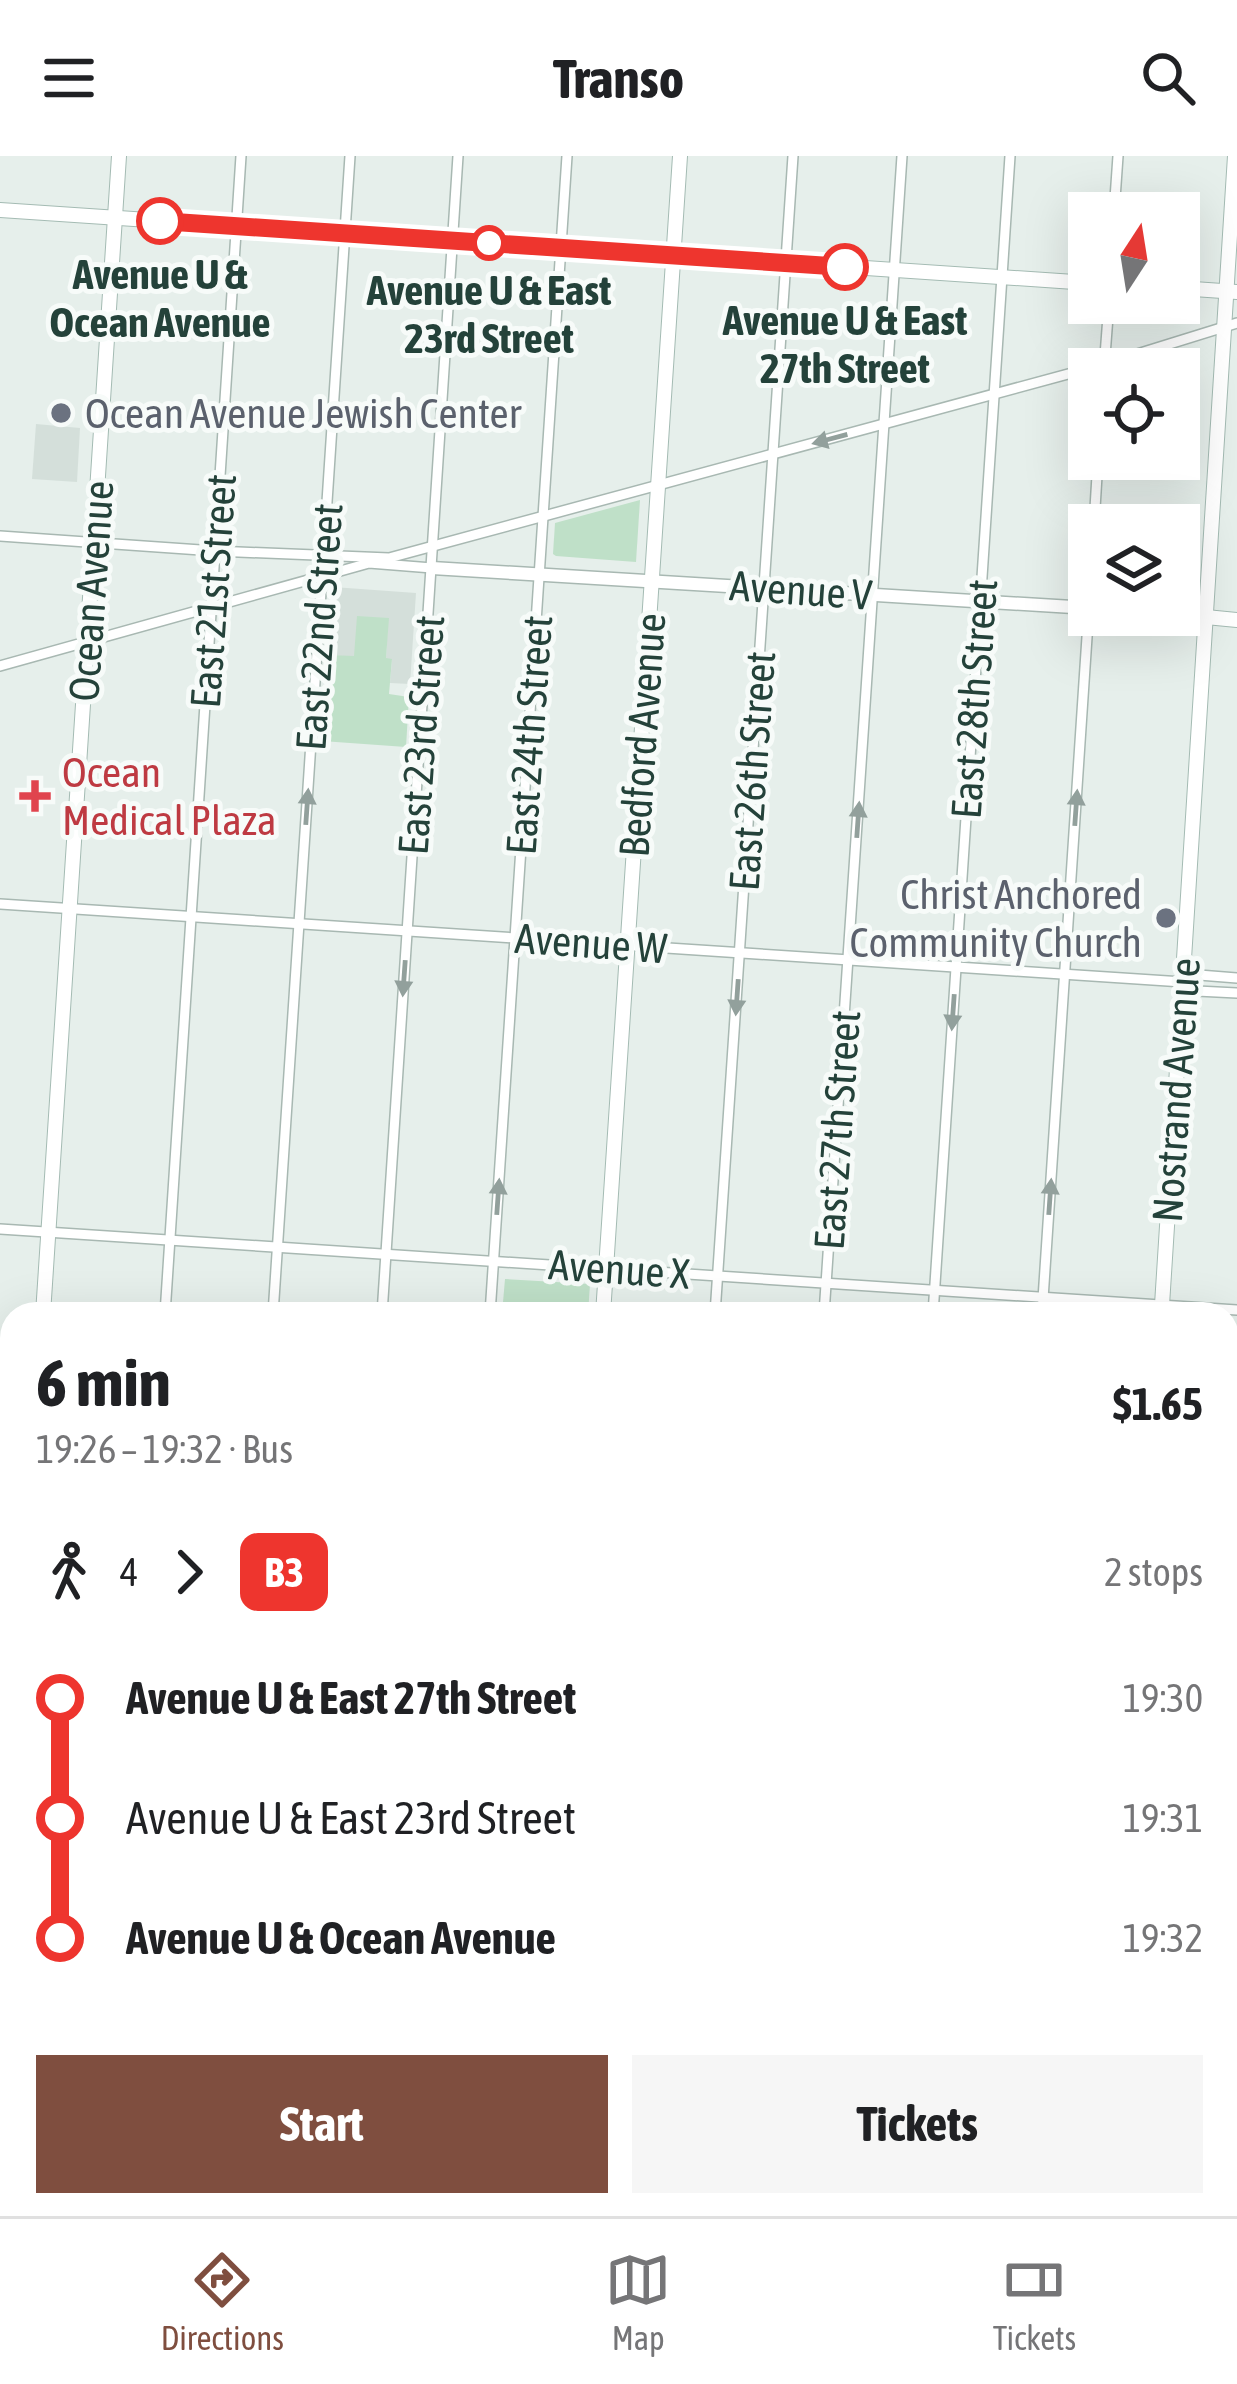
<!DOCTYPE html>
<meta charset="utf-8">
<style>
body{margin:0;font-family:"Asap Condensed",sans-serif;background:#f6f6f6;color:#202124;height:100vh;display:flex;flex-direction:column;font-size:45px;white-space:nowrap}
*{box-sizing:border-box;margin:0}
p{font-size:39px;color:#757577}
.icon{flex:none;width:66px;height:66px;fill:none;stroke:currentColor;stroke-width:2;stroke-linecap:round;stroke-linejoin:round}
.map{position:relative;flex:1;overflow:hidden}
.sheet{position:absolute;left:0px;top:1146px;width:1239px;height:915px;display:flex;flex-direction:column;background:#fff;border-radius:36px 36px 0 0;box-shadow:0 12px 48px #0002}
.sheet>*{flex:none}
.badge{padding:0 24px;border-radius:18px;font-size:42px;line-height:78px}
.needle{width:78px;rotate:12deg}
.fabs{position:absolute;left:1068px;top:36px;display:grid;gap:24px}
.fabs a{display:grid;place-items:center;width:132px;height:132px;border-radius:0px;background:#fff;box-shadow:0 12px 48px #0002;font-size:60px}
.map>.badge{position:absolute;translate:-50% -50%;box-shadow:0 0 0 6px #fff}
.legs{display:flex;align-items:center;gap:18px;height:132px;padding:0 36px;font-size:39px}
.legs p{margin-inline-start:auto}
.headline{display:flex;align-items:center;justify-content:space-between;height:204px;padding:0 36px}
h1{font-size:66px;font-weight:700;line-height:90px}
.button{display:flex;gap:24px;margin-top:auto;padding:24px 36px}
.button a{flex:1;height:138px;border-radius:0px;background:#7f4e3f;color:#fff;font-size:48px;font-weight:700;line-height:138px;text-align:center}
.button a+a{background:#f6f6f6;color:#202124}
ul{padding:0 36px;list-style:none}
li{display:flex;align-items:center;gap:42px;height:120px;font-size:45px}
li i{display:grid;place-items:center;width:18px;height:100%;margin:0 15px;background:currentColor}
li i::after{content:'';width:30px;height:30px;margin:-15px;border:9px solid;border-radius:50%;background:#fff}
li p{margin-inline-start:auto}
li:first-child i{background:linear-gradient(#0000 50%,currentColor 0)}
li:last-child i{background:linear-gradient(currentColor 50%,#0000 0)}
header{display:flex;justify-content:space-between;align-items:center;height:156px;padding:0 36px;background:#fff;font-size:54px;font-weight:700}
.tabs{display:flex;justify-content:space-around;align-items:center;height:168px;border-top:3px solid #e0e0e0;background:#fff;font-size:33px;color:#757577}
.tabs a{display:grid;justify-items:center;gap:6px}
.tabs .current{color:#7f4e3f}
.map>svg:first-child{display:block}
</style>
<header><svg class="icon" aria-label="menu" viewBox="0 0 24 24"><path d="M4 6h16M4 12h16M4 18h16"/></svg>Transo<svg class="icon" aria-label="search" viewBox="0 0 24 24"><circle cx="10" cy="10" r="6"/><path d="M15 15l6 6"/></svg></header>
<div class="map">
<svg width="1237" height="2060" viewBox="0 0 1237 2060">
<rect width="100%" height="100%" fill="#e6efeb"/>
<g fill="#d4dfda">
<path d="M36 268 80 272 77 326 32 323Z"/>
<path d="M333 431 416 437 410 528 390 527 392 504 386 503 388 462 354 501 329 499Z"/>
<path d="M996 2049H1081L1080 2060H995Z"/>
</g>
<g fill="#bfe0c8">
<path d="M640 344 636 406 556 400 553 398 555 367Z"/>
<path d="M357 460 389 462 386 502 392 503 389 538 409 541 406 591 322 585 329 499 354 500Z"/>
<path d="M505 1123 590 1128 588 1158H502Z"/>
</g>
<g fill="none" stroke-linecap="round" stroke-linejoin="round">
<defs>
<g id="minor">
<path d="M1114 57 1118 0"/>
<path d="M1104 213 1109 147"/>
<path d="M1094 369 1098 303"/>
<path d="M0 380 215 395 389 402 1105 208 1237 167"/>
<path d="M0 510 369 407 432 412"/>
<path d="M0 748 1183 826 1197 835 1237 837"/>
<path d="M1183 826 1199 819 1237 822"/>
<path d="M0 1073 1237 1154"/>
<path d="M165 1158 241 0"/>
<path d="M273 1158 350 0"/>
<path d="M382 1158 458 0"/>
<path d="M490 1158 567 0"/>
<path d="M715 1158 793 0"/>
<path d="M824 1158 902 0"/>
<path d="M933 1158 1010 0"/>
<path d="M1042 1158 1089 451"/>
<path d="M0 1399 12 1400"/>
<path d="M1227 1480 1237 1481"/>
<path d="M1237 1703V1716"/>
<path d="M1227 1883 1237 1742"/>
<path d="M321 2049 324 2060"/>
<path d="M105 2060 106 2049"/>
<path d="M214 2060V2049"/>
<path d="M431 2060 432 2049"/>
<path d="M656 2060 657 2049"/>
<path d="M765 2060 766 2049"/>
<path d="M873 2060 874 2049"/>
<path d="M982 2060V2049"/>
<path d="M1216 2060V2049"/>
</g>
<g id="tertiary">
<path d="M432 412 1089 452"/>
<path d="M1176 459 1206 461"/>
<path d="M1227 1806 1237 1807"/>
</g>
<g id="secondary">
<path d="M0 54 1089 127"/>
<path d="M1179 132 1237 136"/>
<path d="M1206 461 1237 464"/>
<path d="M43 1158 119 0"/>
<path d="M603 1158 680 0"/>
<path d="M1158 1158 1162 1149 1235 0"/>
<path d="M0 1812 12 1630"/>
<path d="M544 2060V2049"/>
<path d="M1094 2060 1095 2049"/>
<path d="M1111 2060 1112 2049"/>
</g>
</defs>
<use href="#minor" stroke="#a8b8b2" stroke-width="12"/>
<use href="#tertiary" stroke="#a8b8b2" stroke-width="15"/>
<use href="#secondary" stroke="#a4bbb3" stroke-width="16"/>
<use href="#minor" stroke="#fff" stroke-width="9"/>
<use href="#tertiary" stroke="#fff" stroke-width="12"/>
<use href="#secondary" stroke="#fff" stroke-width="14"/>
</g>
<defs><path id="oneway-solid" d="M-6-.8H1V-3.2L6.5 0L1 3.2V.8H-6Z" transform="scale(3)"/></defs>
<g fill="#92a09c">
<use href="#oneway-solid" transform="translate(830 283) rotate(165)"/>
<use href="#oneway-solid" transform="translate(307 651) rotate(-86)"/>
<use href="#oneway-solid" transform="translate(1076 652) rotate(-86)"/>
<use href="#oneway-solid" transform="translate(858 664) rotate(-86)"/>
<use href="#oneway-solid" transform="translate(404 822) rotate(94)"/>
<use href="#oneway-solid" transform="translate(737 841) rotate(94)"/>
<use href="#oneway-solid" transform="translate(953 856) rotate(94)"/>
<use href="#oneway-solid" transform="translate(498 1041) rotate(-86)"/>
<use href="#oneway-solid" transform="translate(1050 1041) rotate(-86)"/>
</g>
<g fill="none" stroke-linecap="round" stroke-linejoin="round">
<defs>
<path id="line-1" d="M160 65 845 111"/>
</defs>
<use href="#line-1" stroke="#fff" stroke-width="27"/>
<use href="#line-1" stroke="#ee352e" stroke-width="18"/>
</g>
<g fill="#fff" stroke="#ee352e" stroke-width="6">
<circle cx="160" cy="65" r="21"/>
<circle cx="489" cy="87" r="15"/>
<circle cx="845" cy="111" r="21"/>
</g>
<g fill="#6b7280" stroke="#f7fbf9" stroke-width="4.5">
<circle cx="61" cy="257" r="12"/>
<circle cx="1166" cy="762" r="12"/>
</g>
<path fill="#e0444e" stroke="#f7fbf9" stroke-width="4.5" d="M29 622h12v12h12v12h-12v12h-12v-12h-12v-12h12z"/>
<g text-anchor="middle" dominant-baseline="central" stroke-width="10" stroke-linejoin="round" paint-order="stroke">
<g font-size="42" font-weight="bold" fill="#24423a" stroke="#f7fbf9">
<text x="160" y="118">Avenue U &amp;<tspan x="160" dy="48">Ocean Avenue</tspan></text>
<text x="489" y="134">Avenue U &amp; East<tspan x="489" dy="48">23rd Street</tspan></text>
<text x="845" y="164">Avenue U &amp; East<tspan x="845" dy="48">27th Street</tspan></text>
</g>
<g font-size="42" fill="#5b616d" stroke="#f7fbf9" text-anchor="start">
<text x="85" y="257">Ocean Avenue Jewish Center</text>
<text x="1142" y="738" text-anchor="end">Christ Anchored<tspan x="1142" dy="48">Community Church</tspan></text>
</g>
<g font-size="42" fill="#24423a" stroke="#f7fbf9">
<text transform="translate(801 434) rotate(4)">Avenue V</text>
<text transform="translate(91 435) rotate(-86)">Ocean Avenue</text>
<text transform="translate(213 435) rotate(-86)">East 21st Street</text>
<text transform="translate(319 471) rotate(-86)">East 22nd Street</text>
<text transform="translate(974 543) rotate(-86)">East 28th Street</text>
<text transform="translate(421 579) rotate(-86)">East 23rd Street</text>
<text transform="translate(529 579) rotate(-86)">East 24th Street</text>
<text transform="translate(642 579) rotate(-86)">Bedford Avenue</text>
<text transform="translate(752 615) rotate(-86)">East 26th Street</text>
<text transform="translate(591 787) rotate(4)">Avenue W</text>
<text transform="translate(1176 934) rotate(-86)">Nostrand Avenue</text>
<text transform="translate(837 974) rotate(-86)">East 27th Street</text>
<text transform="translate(619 1113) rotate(4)">Avenue X</text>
</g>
<g font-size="42" fill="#be3a42" stroke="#f7fbf9" text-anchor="start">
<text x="62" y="616">Ocean<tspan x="62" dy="48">Medical Plaza</tspan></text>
</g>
</g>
</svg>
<div class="fabs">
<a><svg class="needle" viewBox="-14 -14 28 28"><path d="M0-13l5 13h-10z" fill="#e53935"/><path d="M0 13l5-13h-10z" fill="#757577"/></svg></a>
<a><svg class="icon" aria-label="locate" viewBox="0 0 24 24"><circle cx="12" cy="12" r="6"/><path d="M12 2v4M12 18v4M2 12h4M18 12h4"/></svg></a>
<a><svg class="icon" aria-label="layers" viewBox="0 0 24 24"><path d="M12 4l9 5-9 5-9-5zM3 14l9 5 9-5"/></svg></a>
</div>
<section class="sheet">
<div class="headline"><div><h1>6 min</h1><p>19:26 – 19:32 · Bus</p></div><b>$1.65</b></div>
<div class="legs"><svg class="icon" aria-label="walk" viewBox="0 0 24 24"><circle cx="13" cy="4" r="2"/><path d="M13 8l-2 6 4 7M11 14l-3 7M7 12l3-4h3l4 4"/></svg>4<svg class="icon" aria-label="forward" viewBox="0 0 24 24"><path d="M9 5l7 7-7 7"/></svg><b class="badge" style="background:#ee352e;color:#fff">B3</b><p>2 stops</p></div>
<ul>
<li><i style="color:#ee352e"></i><b>Avenue U &amp; East 27th Street</b><p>19:30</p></li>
<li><i style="color:#ee352e"></i><span>Avenue U &amp; East 23rd Street</span><p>19:31</p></li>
<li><i style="color:#ee352e"></i><b>Avenue U &amp; Ocean Avenue</b><p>19:32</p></li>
</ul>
<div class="button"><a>Start</a><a>Tickets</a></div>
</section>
</div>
<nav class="tabs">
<a class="current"><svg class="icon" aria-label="directions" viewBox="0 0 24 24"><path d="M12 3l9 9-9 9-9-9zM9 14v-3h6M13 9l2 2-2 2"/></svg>Directions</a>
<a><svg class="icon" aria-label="map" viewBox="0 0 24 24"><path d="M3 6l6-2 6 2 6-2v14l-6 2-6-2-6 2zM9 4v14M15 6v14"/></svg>Map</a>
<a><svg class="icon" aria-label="tickets" viewBox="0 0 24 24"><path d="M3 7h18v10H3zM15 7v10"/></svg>Tickets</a>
</nav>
